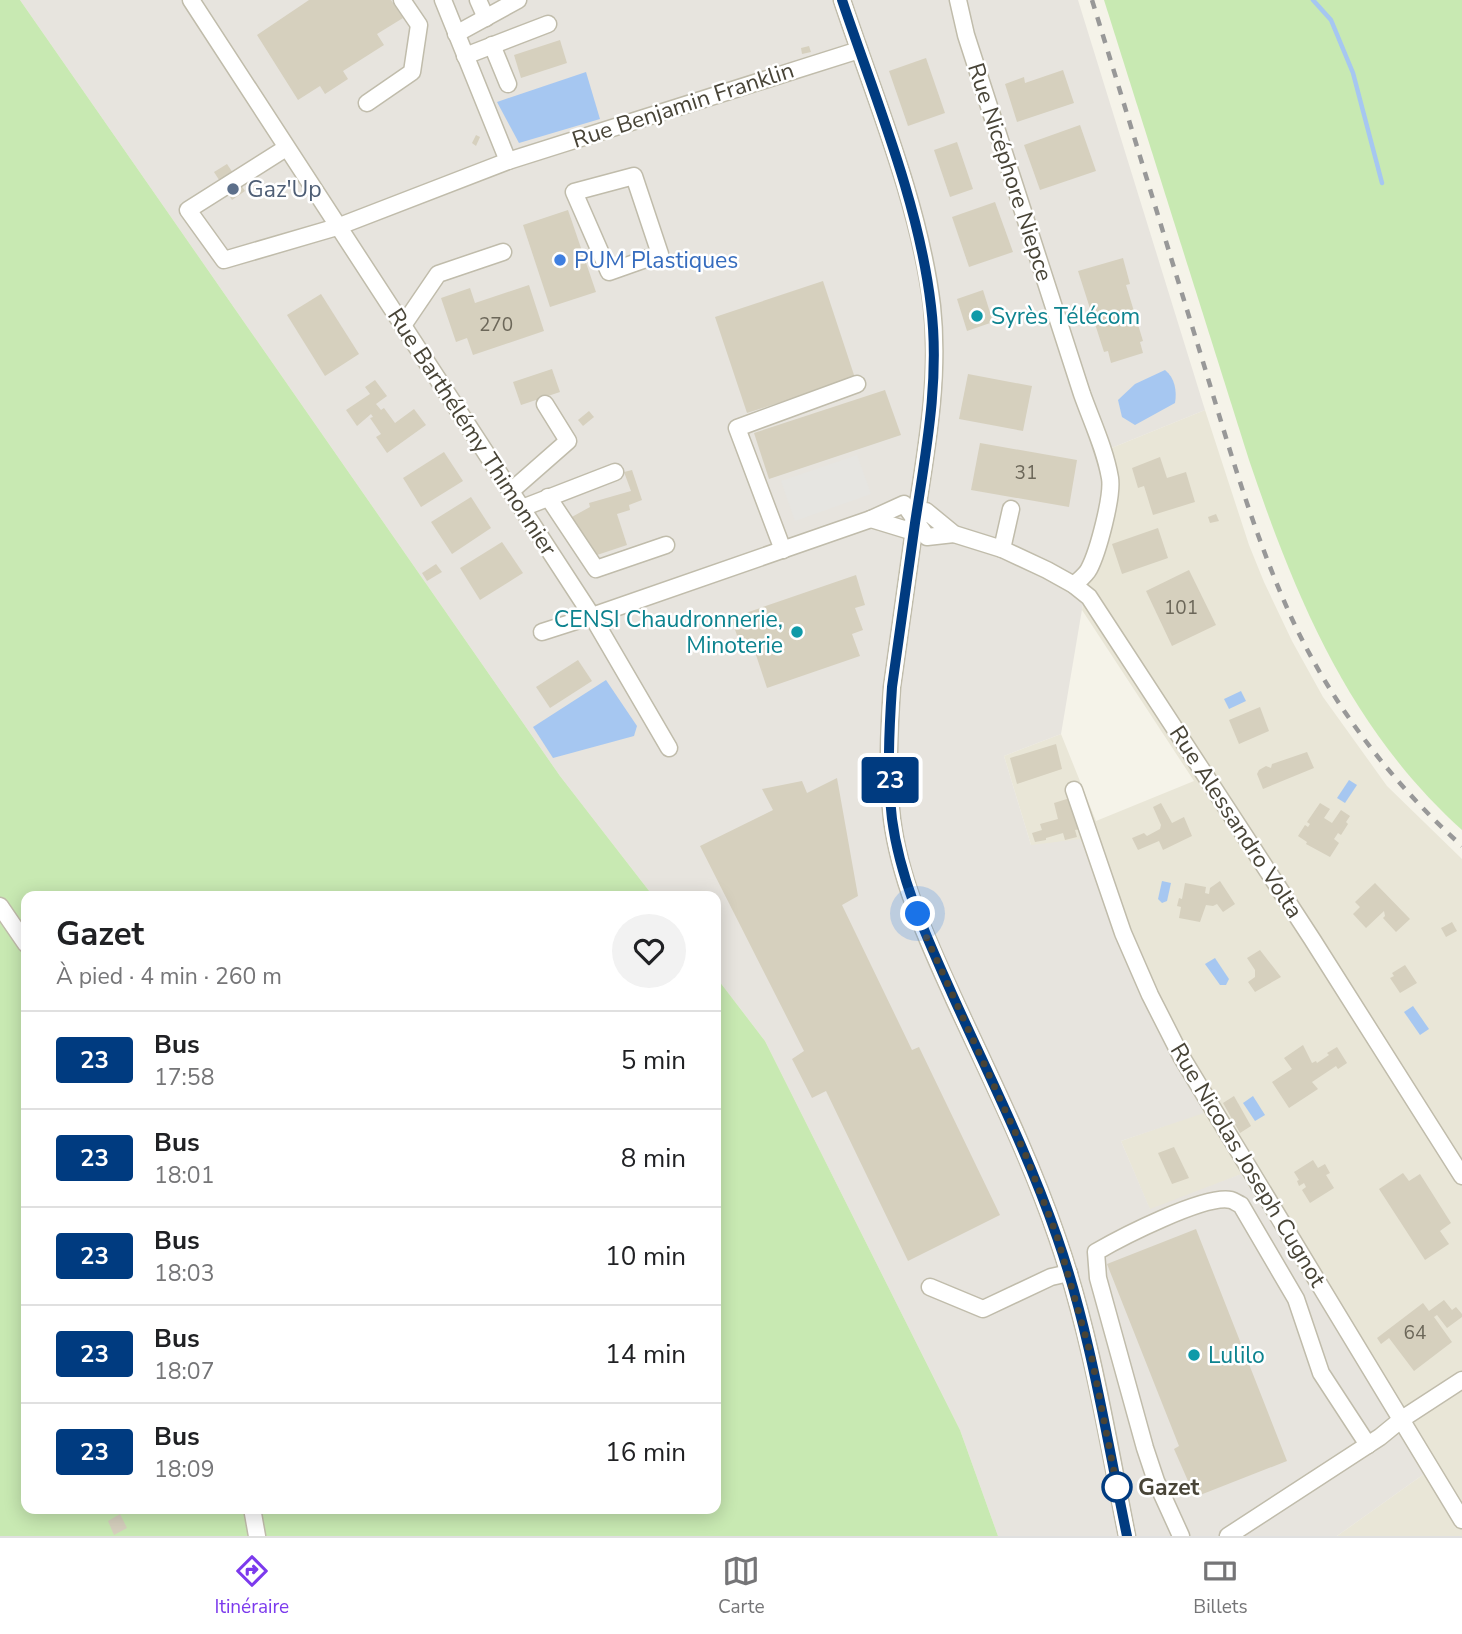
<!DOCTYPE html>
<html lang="fr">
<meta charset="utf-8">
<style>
body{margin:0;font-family:"Nunito Sans",sans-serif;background:#f2f2f2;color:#202124;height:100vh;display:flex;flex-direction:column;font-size:26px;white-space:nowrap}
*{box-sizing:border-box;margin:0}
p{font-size:23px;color:#757577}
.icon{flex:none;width:38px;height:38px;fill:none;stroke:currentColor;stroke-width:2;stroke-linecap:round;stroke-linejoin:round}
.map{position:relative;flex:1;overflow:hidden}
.sheet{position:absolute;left:21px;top:891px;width:700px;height:623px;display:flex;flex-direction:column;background:#fff;border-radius:14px;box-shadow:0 4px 18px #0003}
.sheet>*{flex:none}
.badge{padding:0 14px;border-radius:5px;font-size:24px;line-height:46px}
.you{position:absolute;width:35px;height:35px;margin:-18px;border:5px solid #fff;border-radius:50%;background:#1a73e8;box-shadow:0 0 0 10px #1a73e833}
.map>.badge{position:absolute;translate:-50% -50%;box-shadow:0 0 0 4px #fff}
.round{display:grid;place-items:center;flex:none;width:74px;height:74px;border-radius:37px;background:#f2f2f2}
.headline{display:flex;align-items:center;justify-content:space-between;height:119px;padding:0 35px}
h1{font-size:33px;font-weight:700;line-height:52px}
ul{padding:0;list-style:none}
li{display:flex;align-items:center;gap:21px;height:98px;padding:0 35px;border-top:2px solid #e0e0e0}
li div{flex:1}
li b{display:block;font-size:26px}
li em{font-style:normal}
li .badge{min-width:77px;font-weight:700;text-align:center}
.dock{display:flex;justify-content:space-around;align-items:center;height:98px;border-top:2px solid #e0e0e0;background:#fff;font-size:19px;color:#757577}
.dock a{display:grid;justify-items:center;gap:4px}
.dock .on{color:#7c3aed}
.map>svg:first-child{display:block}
</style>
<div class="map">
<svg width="1462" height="1536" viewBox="0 0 1462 1536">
<rect width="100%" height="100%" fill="#f5f3e9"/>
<path fill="#e9e6d7" d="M1205 410 1249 545 1264 582 1292 641 1323 697 1387 786 1462 859V1536H1337L1424 1474 1242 1174 1150 1210 1121 1141 1204 1112 1031 845 1004 756 1061 734 1096 821 1194 781 1082 610 1109 449Z"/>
<path fill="#e7e4de" d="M20 0H1078L1205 410 1109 449 1061 734 1004 756 1031 845 1080 839 1204 1113 1121 1141 1150 1209 1241 1174 1424 1474 1337 1536H998L960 1430 765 1041 716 977V896H653L560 776Z"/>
<g fill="#c8e9b2">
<path d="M0 0H20L560 776 653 896H26V1508H716V977L765 1041 960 1430 998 1536H0Z"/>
<path d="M1104 0H1462V830C1350 729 1296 599 1249 460Z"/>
</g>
<path fill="#e6e5e1" d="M857 455 871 494 795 521 781 481Z"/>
<g fill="#a6c7f1">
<path d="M586 72 600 119 519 143 497 102Z"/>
<path d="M1165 370C1175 378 1177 391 1175 403L1135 425 1122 417 1118 400 1135 384Z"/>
<path d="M606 680 637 726 634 736 553 758 533 727Z"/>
<path d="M1241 691 1246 701 1229 709 1224 699Z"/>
<path d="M1349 780 1357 785 1345 803 1337 798Z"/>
<path d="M1162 881 1171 883 1167 901 1162 903 1158 899Z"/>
<path d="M1215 958 1229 979 1226 985H1220L1205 964Z"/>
<path d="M1413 1006 1429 1029 1420 1035 1404 1012Z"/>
<path d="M1253 1096 1265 1115 1255 1121 1243 1103Z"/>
</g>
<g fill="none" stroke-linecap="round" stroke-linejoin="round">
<path stroke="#a6c7f1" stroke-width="4.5" d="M1313 0 1331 20 1353 73 1382 183"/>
</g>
<g fill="#d6d0be">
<path d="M309 0H391L403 18 377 34 384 45 343 71 348 79 325 94 320 86 298 100 257 35Z"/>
<path d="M560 40 567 63 521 78 514 55Z"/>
<path d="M809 46 811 52 802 54 801 48Z"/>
<path d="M926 58 945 113 908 126 889 71Z"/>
<path d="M1063 70 1074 103 1017 122 1005 84 1024 77 1025 83Z"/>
<path d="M1080 125 1096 171 1040 190 1024 145Z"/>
<path d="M476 135 480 137 476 146 472 143Z"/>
<path d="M957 142 973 189 950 197 934 150Z"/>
<path d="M227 164 245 191 232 200 214 172Z"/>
<path d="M995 202 1013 252 969 267 952 217Z"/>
<path d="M568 210 596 292 550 307 523 225Z"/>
<path d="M1123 258 1130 284 1126 285 1143 341 1140 342 1143 353 1111 363 1108 351 1104 352 1078 271Z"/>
<path d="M823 281 855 378 747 413 715 317Z"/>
<path d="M529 285 544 331 473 355 467 338 456 342 441 298 470 288 475 303Z"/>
<path d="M983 290 993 322 967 331 957 299Z"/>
<path d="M321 294 359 354 325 376 287 315Z"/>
<path d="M552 369 560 392 521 405 513 382Z"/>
<path d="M968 374 1032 386 1023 431 959 419Z"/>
<path d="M375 380 387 396 376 404 381 410 384 408 395 423 414 409 426 425 387 453 376 437 381 434 370 418 373 417 371 414 357 426 346 410 370 394 365 387Z"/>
<path d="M885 390 901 435 769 479 754 433Z"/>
<path d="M589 411 594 417 583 426 578 420Z"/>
<path d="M980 443 1077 460 1069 507 971 490Z"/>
<path d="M444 452 463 481 421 507 403 478Z"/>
<path d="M1160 457 1167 478 1186 472 1195 502 1153 515 1144 486 1138 488 1132 468Z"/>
<path d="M632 470 642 500 629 505 630 510 617 514 627 545 594 556 570 518 590 507 589 503 631 491 624 472Z"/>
<path d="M471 497 491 528 452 554 431 522Z"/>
<path d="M1216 514 1219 521 1210 523 1208 517Z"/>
<path d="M1158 528 1168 558 1122 574 1112 544Z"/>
<path d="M502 542 523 573 480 600 460 568Z"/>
<path d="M436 564 442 572 427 581 422 573Z"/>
<path d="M1189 570 1216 625 1172 646 1146 591Z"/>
<path d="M856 575 865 605 855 608 863 630 852 634 860 656 767 688 752 643 741 647 731 618Z"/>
<path d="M578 660 592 681 550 708 536 687Z"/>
<path d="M1260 707 1269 731 1239 744 1229 720Z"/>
<path d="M1056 744 1062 769 1017 784 1010 758Z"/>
<path d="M1307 752 1314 768 1263 789 1257 774 1259 770 1266 766 1271 768 1272 764Z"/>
<path d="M837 778 858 896 842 905 912 1050 919 1047 1000 1215 908 1261 826 1091 812 1098 792 1059 804 1051 700 846 773 810 762 789 802 781 807 793Z"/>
<path d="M1070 798 1080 829 1075 830 1077 837 1065 840 1063 833 1046 838V840L1035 842 1032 833 1042 830 1040 824 1058 819 1054 803Z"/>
<path d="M1161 803 1172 823 1184 817 1192 836 1163 850 1159 841 1138 850 1132 838 1144 833 1147 836 1160 829 1161 825 1153 807Z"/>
<path d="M1320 803 1330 809 1324 818 1332 823 1341 810 1350 816 1346 822 1348 824 1341 835 1338 833 1334 839 1339 843 1330 857 1306 844 1307 842 1298 836 1305 825 1308 827 1310 824 1307 822Z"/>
<path d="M1220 881 1235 904 1223 912 1217 904 1213 906 1206 905 1200 922 1179 918 1181 907 1177 906 1179 898 1182 899 1185 883 1206 887 1205 893 1209 894 1210 888Z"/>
<path d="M1375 883 1410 919 1396 932 1383 918 1385 916 1384 911 1366 928 1353 914 1360 907 1355 902Z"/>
<path d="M1452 922 1457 931 1446 937 1441 928Z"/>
<path d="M1260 950 1281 977 1255 992 1248 982 1255 977V970L1247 958Z"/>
<path d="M1405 965 1417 983 1400 993 1390 978 1394 976 1392 973Z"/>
<path d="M1303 1045 1312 1063 1316 1061 1317 1063 1329 1055 1327 1053 1337 1047 1347 1063 1338 1069 1336 1066 1312 1082 1318 1089 1289 1108 1272 1082 1292 1069 1284 1058Z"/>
<path d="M1234 1096 1251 1126 1240 1133 1223 1103Z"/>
<path d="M1174 1147 1189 1178 1172 1184 1158 1153Z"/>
<path d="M1313 1160 1318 1168 1325 1164 1330 1173 1326 1175 1334 1188 1310 1203 1302 1190 1306 1187 1304 1183 1299 1186 1297 1181 1299 1180 1294 1172Z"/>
<path d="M1403 1173 1409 1181 1420 1174 1451 1223 1440 1231 1449 1244 1425 1260 1379 1189Z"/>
<path d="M1196 1229 1287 1461 1195 1497 1174 1449 1179 1446 1107 1264Z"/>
<path d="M1444 1300 1452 1310 1456 1307 1462 1314V1317L1447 1328 1437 1315 1434 1317 1452 1342 1414 1371 1389 1338 1381 1344 1377 1338 1423 1303 1429 1311Z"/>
<path d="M120 1514 127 1528 114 1535 108 1521Z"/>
</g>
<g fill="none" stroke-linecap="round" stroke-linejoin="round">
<defs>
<g id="minor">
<path d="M191 0C323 206 459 410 592 616L871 519 904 504 927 537 954 534"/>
<path d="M443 0 508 161"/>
<path d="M478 0 486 18"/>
<path d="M842 0C875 99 919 202 932 306 940 379 926 451 915 523 907 577 900 632 892 687 889 731 887 775 892 819 900 882 928 941 954 999 990 1077 1029 1155 1057 1237 1091 1334 1107 1436 1127 1536"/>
<path d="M958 0 966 35 1082 394C1092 422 1105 449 1110 478 1113 496 1098 552 1089 569 1086 575 1079 580 1074 585"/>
<path d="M456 34 518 0"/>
<path d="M492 45 508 84"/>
<path d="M465 56 548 24"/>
<path d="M367 103 412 72 419 25 402 0"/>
<path d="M286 148 188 210 224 260 337 227 508 161 859 50"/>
<path d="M634 176 660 254 609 272 574 192Z"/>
<path d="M404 324 438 274 503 252"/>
<path d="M511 491 568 441 545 404"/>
<path d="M548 497 596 569 666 545"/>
<path d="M522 508 615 472"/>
<path d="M871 519 907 530 926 511 954 534 1002 549 1047 570 1074 585 1089 597 1312 939 1462 1176"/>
<path d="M1002 549 1011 509"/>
<path d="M783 550 737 428 857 384"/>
<path d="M542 632 592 616 669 748"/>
<path d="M1074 790 1123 933 1150 995 1181 1056 1462 1520"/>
<path d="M0 906 26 944"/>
<path d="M930 1287 983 1309 1051 1277 1069 1273"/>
<path d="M252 1508 257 1536"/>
<path d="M1181 1536 1156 1481 1145 1448 1098 1278 1096 1252C1120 1238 1205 1194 1231 1200 1234 1201 1237 1203 1241 1205L1296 1299 1321 1373 1368 1445"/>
<path d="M1228 1536 1380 1437 1402 1419 1462 1380"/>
</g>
</defs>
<use href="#minor" stroke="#c0bcab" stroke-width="19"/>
<use href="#minor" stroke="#fff" stroke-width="16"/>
<path stroke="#989898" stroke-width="4.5" stroke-dasharray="9 9" stroke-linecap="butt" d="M1092 0C1127 113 1161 226 1196 339 1225 433 1251 529 1292 619 1332 705 1392 783 1462 846"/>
</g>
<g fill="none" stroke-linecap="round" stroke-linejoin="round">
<defs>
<path id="line" d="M842 0C875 98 919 203 931 306 940 379 926 451 915 523 907 577 900 632 892 687 889 731 887 775 892 819 900 880 927 938 952 994 988 1074 1028 1153 1057 1237 1091 1334 1106 1436 1127 1536"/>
</defs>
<use href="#line" stroke="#fff" stroke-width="16"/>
<use href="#line" stroke="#003b80" stroke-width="10"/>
<path stroke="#484437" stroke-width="7" stroke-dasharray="0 12.6" d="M918 914 924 932 1026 1156 1057 1236 1092 1359 1117 1487"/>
</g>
<circle fill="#5c6f8a" stroke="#fff" stroke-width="2.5" cx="233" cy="189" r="7"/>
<circle fill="#3f7fe0" stroke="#fff" stroke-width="2.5" cx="560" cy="260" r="7"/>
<g fill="#0f9aa8" stroke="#fff" stroke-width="2.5">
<circle cx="977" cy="316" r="7"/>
<circle cx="797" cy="632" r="7"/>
<circle cx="1194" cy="1355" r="7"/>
</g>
<circle fill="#fff" stroke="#003b80" stroke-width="3.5" cx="1117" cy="1487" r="14"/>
<g text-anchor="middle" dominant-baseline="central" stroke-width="5" stroke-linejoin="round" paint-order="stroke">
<g font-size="19" fill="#6c6759">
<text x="496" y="325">270</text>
<text x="1026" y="473">31</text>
<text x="1181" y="608">101</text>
<text x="1415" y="1333">64</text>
</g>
<g font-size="23" fill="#484437" stroke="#fff">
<text transform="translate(683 105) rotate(-18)">Rue Benjamin Franklin</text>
<text transform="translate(1010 172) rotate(72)">Rue Nicéphore Niepce</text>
<text transform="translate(472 432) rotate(57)">Rue Barthélémy Thimonnier</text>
<text transform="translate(1236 822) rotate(57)">Rue Alessandro Volta</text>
<text transform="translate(1248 1165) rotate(59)">Rue Nicolas Joseph Cugnot</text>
</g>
<g font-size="23" fill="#4e5e75" stroke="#fff" text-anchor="start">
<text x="247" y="189">Gaz'Up</text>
</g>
<g font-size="23" fill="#366cbe" stroke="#fff" text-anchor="start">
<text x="574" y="260">PUM Plastiques</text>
</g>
<g font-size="23" fill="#0d838f" stroke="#fff" text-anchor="start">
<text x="991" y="316">Syrès Télécom</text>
<text x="783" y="619" text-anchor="end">CENSI Chaudronnerie,<tspan x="783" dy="26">Minoterie</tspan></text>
<text x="1208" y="1355">Lulilo</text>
</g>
<g font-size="23" font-weight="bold" fill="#484437" stroke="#fff" text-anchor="start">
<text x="1138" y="1487">Gazet</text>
</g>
</g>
</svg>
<div class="you" style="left:918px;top:914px"></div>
<b class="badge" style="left:890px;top:780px;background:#003b80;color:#fff">23</b>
<section class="sheet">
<div class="headline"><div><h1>Gazet</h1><p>À pied · 4 min · 260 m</p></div><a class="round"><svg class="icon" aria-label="heart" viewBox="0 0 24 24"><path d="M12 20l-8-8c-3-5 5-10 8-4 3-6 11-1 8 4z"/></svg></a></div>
<ul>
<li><span class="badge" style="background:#003b80;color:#fff">23</span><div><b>Bus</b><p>17:58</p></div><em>5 min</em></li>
<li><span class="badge" style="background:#003b80;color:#fff">23</span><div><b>Bus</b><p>18:01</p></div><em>8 min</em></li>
<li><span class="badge" style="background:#003b80;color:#fff">23</span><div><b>Bus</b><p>18:03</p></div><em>10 min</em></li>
<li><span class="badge" style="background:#003b80;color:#fff">23</span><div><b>Bus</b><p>18:07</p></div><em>14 min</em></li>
<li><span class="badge" style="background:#003b80;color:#fff">23</span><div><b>Bus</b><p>18:09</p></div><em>16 min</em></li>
</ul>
</section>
</div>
<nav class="dock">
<a class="on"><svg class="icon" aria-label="directions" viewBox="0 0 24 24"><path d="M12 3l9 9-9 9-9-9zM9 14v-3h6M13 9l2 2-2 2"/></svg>Itinéraire</a>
<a><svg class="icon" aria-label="map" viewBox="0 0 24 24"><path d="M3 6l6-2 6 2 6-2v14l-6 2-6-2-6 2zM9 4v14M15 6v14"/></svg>Carte</a>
<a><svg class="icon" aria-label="tickets" viewBox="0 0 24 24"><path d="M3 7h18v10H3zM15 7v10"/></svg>Billets</a>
</nav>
